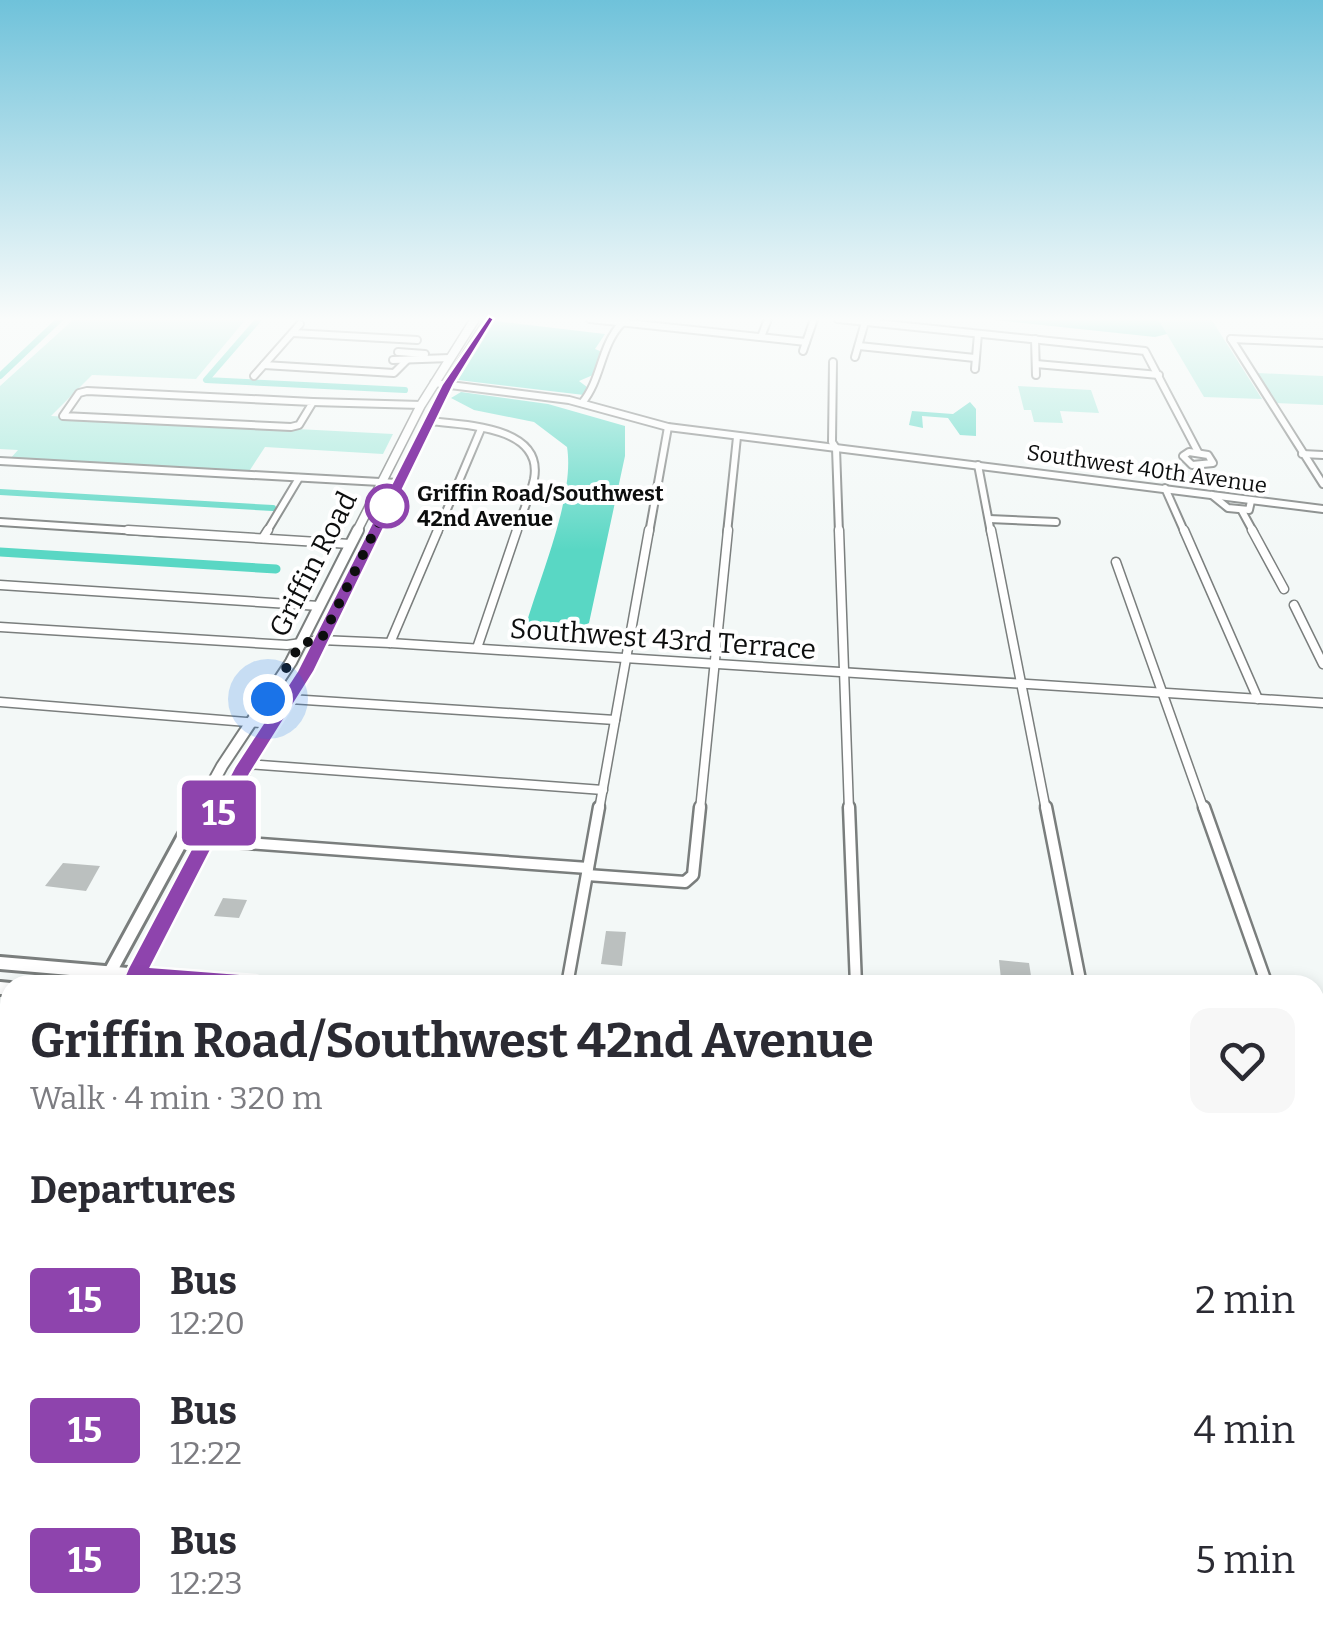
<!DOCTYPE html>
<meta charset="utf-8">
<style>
body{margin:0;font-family:Bitter,serif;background:#f7f7f7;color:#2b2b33;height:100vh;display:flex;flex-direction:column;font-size:38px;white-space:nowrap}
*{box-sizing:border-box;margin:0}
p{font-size:32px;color:#7c7c81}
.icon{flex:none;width:55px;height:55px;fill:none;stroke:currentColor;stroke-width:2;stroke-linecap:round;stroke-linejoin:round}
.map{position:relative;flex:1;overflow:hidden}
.sheet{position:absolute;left:0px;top:975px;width:1325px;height:672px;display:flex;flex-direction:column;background:#fff;border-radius:30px 30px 0 0;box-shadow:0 5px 15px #0003}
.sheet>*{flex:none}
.badge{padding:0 20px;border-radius:8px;font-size:35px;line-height:65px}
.you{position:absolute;width:50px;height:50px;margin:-25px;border:8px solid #fff;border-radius:50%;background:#1a73e8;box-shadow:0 0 0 15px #1a73e833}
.map>.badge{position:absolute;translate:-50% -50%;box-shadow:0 0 0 5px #fff}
h2{padding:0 30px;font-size:38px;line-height:90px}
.round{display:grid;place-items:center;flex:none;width:105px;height:105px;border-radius:20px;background:#f7f7f7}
.head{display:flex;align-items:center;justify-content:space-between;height:170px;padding:0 30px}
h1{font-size:48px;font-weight:700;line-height:75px}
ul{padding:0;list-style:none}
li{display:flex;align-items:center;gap:30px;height:130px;padding:0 30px}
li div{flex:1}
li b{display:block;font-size:38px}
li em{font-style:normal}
li .badge{min-width:110px;font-weight:700;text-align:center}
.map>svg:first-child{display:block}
</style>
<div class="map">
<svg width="1323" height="1646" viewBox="0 0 1323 1646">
<rect width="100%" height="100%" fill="#f3f8f7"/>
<g fill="#a3e8db">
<path d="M74 319H246L196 379 92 375 51 416 393 434 383 454 265 447 248 473 9 460 18 450 0 449V386Z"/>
<path d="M1158 319H1211L1262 399 1204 397Z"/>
<path d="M1258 373 1323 376V405L1275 403Z"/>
<path d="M1018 386 1091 390 1099 413 1060 411 1063 423 1034 422 1031 410H1024Z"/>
</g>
<path fill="#5ddbc8" d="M495 321 605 334 595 349 602 352 593 375 579 381 587 387 584 395 458 380Z"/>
<g fill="#59d7c4">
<path d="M984 319H1158L1167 334 1155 337Z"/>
<path d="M461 392 548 404 625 426V456L589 623 578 628 527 622C541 574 575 495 567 447L534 422 474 410 451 398Z"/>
<path d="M970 402 976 409V436L960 435 948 418 922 416 923 428 909 425 912 411 953 414Z"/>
<path d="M907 1638H1150L1151 1646H908Z"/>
</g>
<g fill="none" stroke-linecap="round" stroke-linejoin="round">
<g stroke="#59d7c4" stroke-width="6">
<path d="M259 319 206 380 405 390"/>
<path d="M0 376 60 319"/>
<path d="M0 492 273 508"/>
</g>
<path stroke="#59d7c4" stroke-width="9" d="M0 552 276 569"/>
</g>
<g fill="#bbc0bf">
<path d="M63 863 100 866 86 891 45 886Z"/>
<path d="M223 898 247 900 239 918 214 916Z"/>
<path d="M606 931 626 932 622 966 601 964Z"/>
<path d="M999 960 1029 963 1032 982 1001 979Z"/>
</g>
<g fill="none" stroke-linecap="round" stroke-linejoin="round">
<defs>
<g id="minor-far3">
<path d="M590 319 806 342"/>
<path d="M838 319 1145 351 1198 452"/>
<path d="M293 333 417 340"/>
<path d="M761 337 768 319"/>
<path d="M1035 339 1036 375"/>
<path d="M1231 339 1323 484"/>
<path d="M1231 339 1323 343"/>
<path d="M859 346 975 358"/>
<path d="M803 351 814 319"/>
<path d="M398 352 425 354"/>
<path d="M855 357 865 322"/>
<path d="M393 360 450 358"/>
<path d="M833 362 832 442 836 448 839 533"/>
<path d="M1036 364 1159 375"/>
<path d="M264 365 394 373 406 361"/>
<path d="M975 369 978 334"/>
<path d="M254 376 300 324"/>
<path d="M434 383 569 400 668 427 1323 509"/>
<path d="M87 391 313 402 299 425 291 427 63 416 79 393Z"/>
<path d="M313 402 421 405"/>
<path d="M582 403C602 379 600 346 622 323"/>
<path d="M429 421C464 425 544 426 534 479 530 497 521 515 516 533"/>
<path d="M1189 452 1208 455 1213 463 1192 465 1183 456Z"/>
<path d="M1302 454 1323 455"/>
<path d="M0 461 398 483"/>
<path d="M978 465 991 533"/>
<path d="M1165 488 1185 533"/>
<path d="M1212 495 1228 508 1249 510 1251 501"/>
<path d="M1242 511 1254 533"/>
<path d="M989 519 1056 522"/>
<path d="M0 522 168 533"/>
<path d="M266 533 299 478"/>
<path d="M437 533 481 429"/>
<path d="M649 533 668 427"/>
<path d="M727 533 737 437"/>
</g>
<g id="minor-far2">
<path d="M128 530 350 544"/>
<path d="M839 530 849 810"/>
<path d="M991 530 1046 810"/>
<path d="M1184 530 1258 699"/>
<path d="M1252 530 1284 589"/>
<path d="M263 538 268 530"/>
<path d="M1116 562 1204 810"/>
<path d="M0 585 319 606"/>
<path d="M1294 605 1323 664"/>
<path d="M0 627 287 645 321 640 390 643 1323 703"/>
<path d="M390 643 438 530"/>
<path d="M477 648 517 530"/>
<path d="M290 699 615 720"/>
<path d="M0 702 272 724"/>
<path d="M246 764 603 790"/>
<path d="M599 810 649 530"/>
<path d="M700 810 728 530"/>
</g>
<g id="minor-far1">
<path d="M849 807 856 985"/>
<path d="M1046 807 1081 985"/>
<path d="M1204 807 1267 985"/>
<path d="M205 840 588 868"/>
<path d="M587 875 685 882 693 875 700 807"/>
<path d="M567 985 599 807"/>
<path d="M0 1110 10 1111"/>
</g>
<g id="minor">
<path d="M0 1387 10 1389"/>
<path d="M0 1509 10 1510"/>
<path d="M1182 1638 1184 1646"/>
<path d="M714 1646 715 1638"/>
</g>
<g id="major-far3">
<path d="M356 533 421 405 475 319"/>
<path d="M374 533 448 384 489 319"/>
</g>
<g id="major-far2">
<path d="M198 810 222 766 291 662 358 530"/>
<path d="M221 810 305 672 375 530"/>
</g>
<g id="major-far1">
<path d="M0 963 257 985"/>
<path d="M103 985 200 807"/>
<path d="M131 985 222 807"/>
<path d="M0 988 10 989"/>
<path d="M1315 1072 1323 1073"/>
<path d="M1315 1098H1323"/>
<path d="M3 1173 10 1158"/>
</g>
<g id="major">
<path d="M0 1178 4 1170"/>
<path d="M0 1247 10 1227"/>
</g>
</defs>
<use href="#minor-far3" stroke="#7a7e7d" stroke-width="10"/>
<use href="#minor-far2" stroke="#7a7e7d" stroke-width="11"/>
<use href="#minor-far1" stroke="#7a7e7d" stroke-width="15"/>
<use href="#minor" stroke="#7a7e7d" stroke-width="18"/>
<use href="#major-far3" stroke="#7a7e7d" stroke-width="11"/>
<use href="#major-far2" stroke="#7a7e7d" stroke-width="14"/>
<use href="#major-far1" stroke="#7a7e7d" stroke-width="18"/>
<use href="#major" stroke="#7a7e7d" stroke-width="21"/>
<use href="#minor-far3" stroke="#fff" stroke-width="6"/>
<use href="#minor-far2" stroke="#fff" stroke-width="8"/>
<use href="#minor-far1" stroke="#fff" stroke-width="10"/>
<use href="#minor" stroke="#fff" stroke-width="12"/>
<use href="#major-far3" stroke="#fff" stroke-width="8"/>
<use href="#major-far2" stroke="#fff" stroke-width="10"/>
<use href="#major-far1" stroke="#fff" stroke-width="12"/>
<use href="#major" stroke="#fff" stroke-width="16"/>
</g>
<linearGradient id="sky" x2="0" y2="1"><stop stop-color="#6fc2da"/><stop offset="0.58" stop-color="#fafcfb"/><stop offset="1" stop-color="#fafcfb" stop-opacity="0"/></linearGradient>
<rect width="1323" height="550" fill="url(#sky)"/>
<path fill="#8e44ad" stroke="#fff" stroke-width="2.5" d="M489 316 494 319 454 384 314 672 250 774 151 967 256 975 264 978 268 985 264 992 256 995 128 982 125 975 128 968 235 766 297 671 442 384Z"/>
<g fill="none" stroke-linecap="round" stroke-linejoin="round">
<path stroke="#0d0e0e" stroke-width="10" stroke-dasharray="0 18" d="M268 699 301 643 321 640 389 502 387 506"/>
</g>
<circle fill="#fff" stroke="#8e44ad" stroke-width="5" cx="387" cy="506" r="20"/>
<g text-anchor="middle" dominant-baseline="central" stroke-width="8" stroke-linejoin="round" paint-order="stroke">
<g font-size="22" fill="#0d0e0e" stroke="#fff">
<text transform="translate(1147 469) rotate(8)">Southwest 40th Avenue</text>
</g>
<g font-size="22" font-weight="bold" fill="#0d0e0e" stroke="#fff" text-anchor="start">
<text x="417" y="493">Griffin Road/Southwest<tspan x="417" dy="25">42nd Avenue</tspan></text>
</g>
<g font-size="28" fill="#0d0e0e" stroke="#fff">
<text transform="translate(313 564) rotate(-63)">Griffin Road</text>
<text transform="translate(663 639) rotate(4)">Southwest 43rd Terrace</text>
</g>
</g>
</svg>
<div class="you" style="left:268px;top:699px"></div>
<b class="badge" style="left:219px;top:813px;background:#8e44ad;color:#fff">15</b>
<section class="sheet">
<div class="head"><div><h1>Griffin Road/Southwest 42nd Avenue</h1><p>Walk · 4 min · 320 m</p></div><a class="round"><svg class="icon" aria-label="heart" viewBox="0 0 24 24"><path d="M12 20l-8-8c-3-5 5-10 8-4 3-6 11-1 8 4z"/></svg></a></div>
<h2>Departures</h2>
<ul>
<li><span class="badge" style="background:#8e44ad;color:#fff">15</span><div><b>Bus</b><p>12:20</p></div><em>2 min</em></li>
<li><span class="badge" style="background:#8e44ad;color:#fff">15</span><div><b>Bus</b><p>12:22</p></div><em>4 min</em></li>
<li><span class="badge" style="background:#8e44ad;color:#fff">15</span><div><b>Bus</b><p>12:23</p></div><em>5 min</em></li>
</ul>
</section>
</div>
